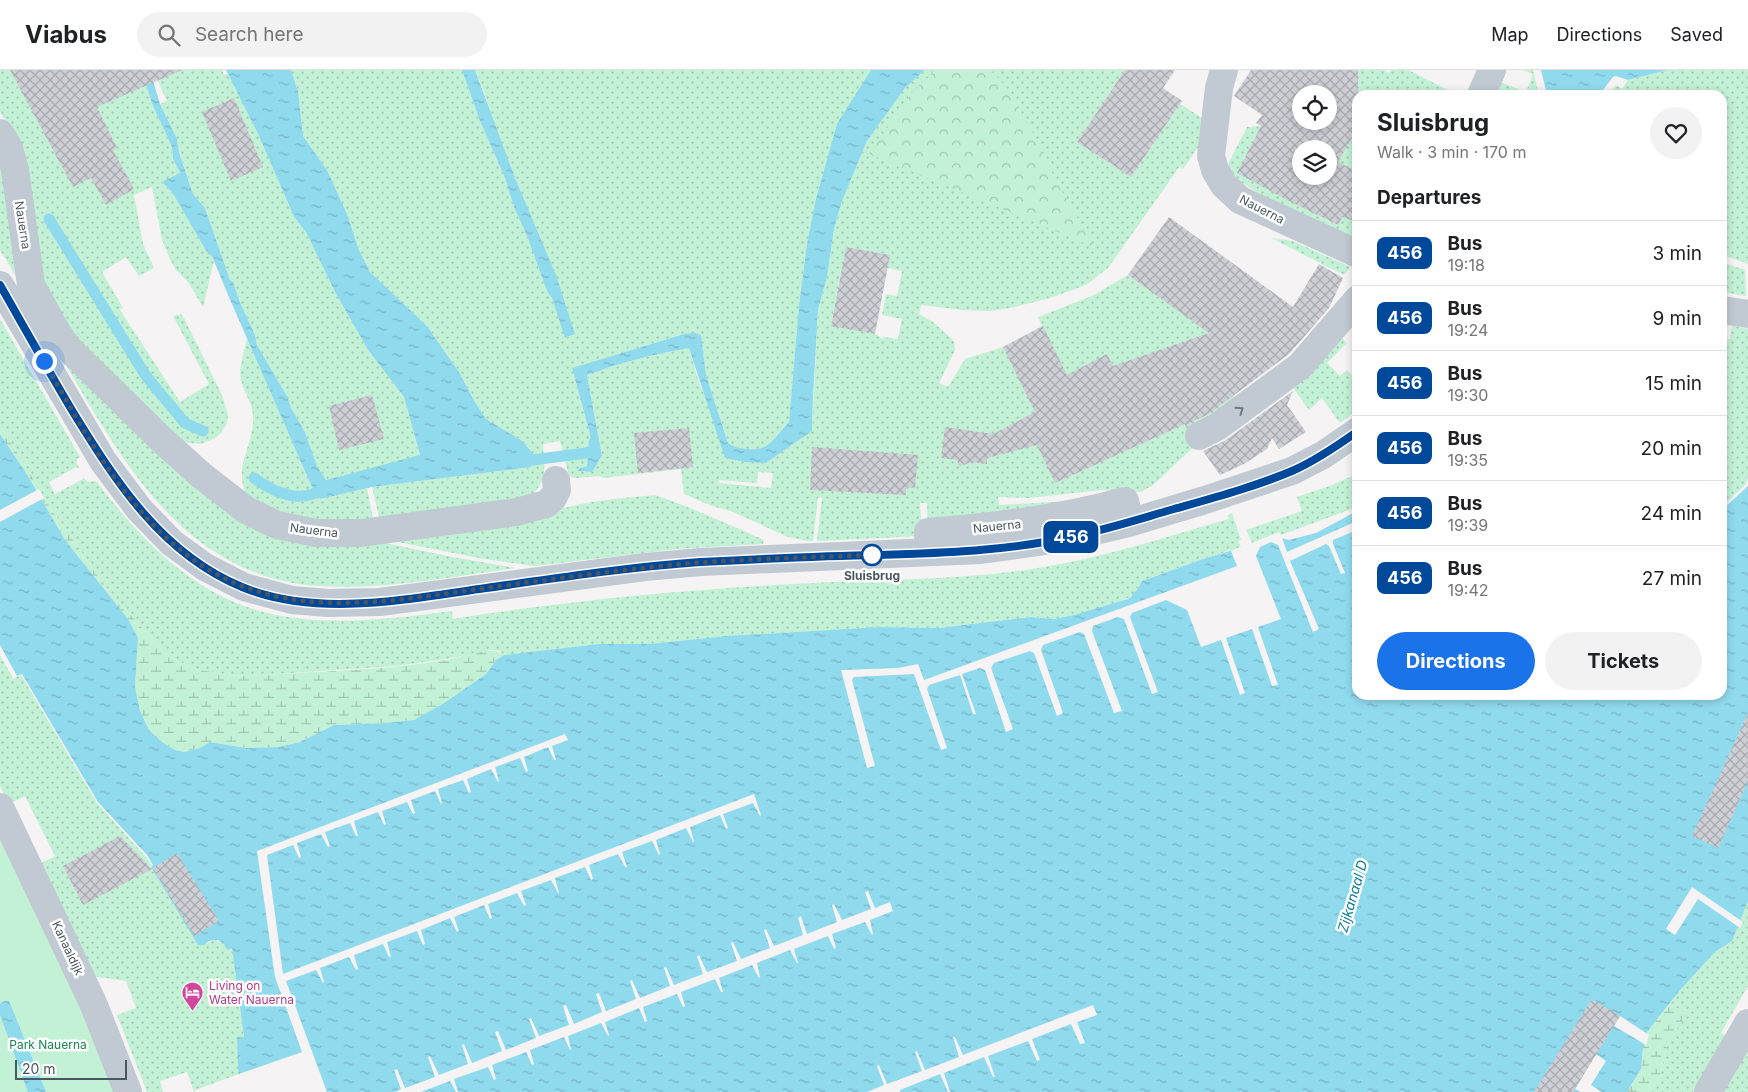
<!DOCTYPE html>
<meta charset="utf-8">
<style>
body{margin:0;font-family:Inter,sans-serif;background:#f2f2f2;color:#202124;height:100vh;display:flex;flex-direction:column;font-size:19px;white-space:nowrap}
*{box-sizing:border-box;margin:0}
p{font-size:16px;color:#757577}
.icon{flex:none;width:28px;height:28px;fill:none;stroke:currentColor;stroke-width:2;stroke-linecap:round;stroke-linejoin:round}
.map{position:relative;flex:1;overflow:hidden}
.panel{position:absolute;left:1352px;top:20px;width:375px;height:610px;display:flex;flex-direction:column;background:#fff;border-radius:15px;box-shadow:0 2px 8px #0003}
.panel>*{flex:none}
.badge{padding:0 10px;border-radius:8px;font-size:18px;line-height:32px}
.tools{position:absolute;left:1292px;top:15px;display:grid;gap:10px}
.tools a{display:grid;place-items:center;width:45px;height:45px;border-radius:50%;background:#fff;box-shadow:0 2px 8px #0003;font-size:25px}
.scale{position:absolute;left:15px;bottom:12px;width:112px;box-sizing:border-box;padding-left:5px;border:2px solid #4a5661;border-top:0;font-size:14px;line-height:18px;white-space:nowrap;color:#4a5661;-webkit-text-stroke:4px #fff;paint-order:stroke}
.you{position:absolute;width:25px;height:25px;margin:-12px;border:4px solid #fff;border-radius:50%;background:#1a73e8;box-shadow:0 0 0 8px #1a73e833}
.map>.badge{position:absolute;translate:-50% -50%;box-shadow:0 0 0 2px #fff}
h2{padding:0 25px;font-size:19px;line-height:45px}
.round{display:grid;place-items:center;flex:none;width:52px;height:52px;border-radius:26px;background:#f2f2f2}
.head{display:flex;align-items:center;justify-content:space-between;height:85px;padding:0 25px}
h1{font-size:24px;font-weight:700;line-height:38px}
.cta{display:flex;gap:10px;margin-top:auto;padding:10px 25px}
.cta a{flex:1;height:58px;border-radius:30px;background:#1a73e8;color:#fff;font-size:20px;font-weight:700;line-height:58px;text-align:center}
.cta a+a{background:#f2f2f2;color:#202124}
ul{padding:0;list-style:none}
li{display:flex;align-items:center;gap:15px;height:65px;padding:0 25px;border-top:1px solid #e0e0e0}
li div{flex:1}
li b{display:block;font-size:19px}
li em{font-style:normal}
li .badge{min-width:55px;font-weight:700;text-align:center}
header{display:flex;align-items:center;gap:30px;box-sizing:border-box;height:70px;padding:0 25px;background:#fff;border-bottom:1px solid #e0e0e0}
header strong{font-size:24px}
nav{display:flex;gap:28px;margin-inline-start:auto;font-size:18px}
.search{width:350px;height:45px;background:#f2f2f2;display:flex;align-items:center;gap:12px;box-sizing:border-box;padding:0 18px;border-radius:28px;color:#757577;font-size:19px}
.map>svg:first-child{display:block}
</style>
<header>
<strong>Viabus</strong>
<div class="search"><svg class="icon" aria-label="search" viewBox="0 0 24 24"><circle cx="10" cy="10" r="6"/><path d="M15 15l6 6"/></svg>Search here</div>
<nav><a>Map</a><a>Directions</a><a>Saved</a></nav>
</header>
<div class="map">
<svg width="1748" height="1022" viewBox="0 0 1748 1022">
<defs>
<pattern id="grass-dots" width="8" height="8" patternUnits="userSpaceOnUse" patternTransform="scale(1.25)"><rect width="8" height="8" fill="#c3f1d5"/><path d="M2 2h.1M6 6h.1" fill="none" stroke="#a0c6b0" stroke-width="1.8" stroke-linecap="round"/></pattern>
<pattern id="forest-crowns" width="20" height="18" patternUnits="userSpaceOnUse" patternTransform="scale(1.25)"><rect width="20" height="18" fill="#c3f1d5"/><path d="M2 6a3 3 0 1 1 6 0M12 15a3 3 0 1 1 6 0" fill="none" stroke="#a0c6b0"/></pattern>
<pattern id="wetland-marsh" width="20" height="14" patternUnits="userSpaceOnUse" patternTransform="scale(1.25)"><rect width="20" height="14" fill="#c3f1d5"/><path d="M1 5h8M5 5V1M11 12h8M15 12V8" fill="none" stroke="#a0c6b0"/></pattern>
<pattern id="water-ripples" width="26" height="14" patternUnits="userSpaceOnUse" patternTransform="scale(1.25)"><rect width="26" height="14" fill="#90daee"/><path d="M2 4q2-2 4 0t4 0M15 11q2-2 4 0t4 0" fill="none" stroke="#78b4c4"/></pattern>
<pattern id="building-cross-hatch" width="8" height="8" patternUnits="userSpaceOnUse" patternTransform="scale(1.25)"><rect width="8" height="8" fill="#cdcfd5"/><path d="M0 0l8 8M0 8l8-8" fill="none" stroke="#a8abb0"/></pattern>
</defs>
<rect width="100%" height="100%" fill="#f5f3f3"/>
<g fill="url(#grass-dots)" fill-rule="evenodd">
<path d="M0 0H141L153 36 172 77 173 89 180 104 162 112 172 122 208 184 212 186 214 191 203 237 188 212 176 200 169 187 162 170 152 117 134 125 143 174 154 198 139 206 126 187 102 202 123 238 120 240 180 332 209 314 173 246 182 244 222 325 228 345 227 353 221 363 214 369 200 374 183 372 79 278 40 213 22 83 25 80 0 42Z"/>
<path d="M153 0H222L224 5 228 4 259 66 294 147 306 162 335 222 368 280 404 327 420 386 326 410 317 396 305 362 291 338 288 328 257 275 255 265 239 230 233 212 230 210 205 138 193 124 179 81 177 69 160 34 167 31Z"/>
<path d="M291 0H462L480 51 505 108 514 137 527 166 547 221 552 228 566 268 575 264 497 62 483 19 475 0H871L866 8 807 174 799 235 789 352C776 366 770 382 747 379 740 378 734 377 728 373L706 305 701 266 684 264 572 298 590 364 587 396 580 398 579 401 592 402 602 386 587 305C621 293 654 284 689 278L699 313 736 391 766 393 812 361 818 240 827 207 834 159 842 131 867 71 905 18 925 0H1125L1077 72 1131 107 1180 34 1204 49 1201 73 1183 99 1180 96 1108 198 1086 215 1050 228 1010 238 989 241 963 240 921 235 919 244 933 252 954 271 955 280 939 313 948 317 965 289 1003 277 1042 256 1038 247 1092 226 1128 205 1207 260 1221 276 1227 319 1234 325V335L1201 353 1190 356 1198 373 1153 415 1141 422 1101 420 1029 428 998 427 999 435 1072 431 928 462 927 433H920L922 466 817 471 822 428 818 427 813 471H808L788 467 731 441 712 436 684 424 681 399 603 408 600 406 576 408 569 406 560 371 543 374C545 399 548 414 526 429L371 455 289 449 246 424C234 397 251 380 253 353 255 336 245 326 241 310 238 301 245 278 247 268L311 415 320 429 367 418 373 448 379 447 372 417 531 397 530 379 524 372 486 349 475 332 459 302 427 256 370 202 359 180 347 144 327 100 303 66 298 21ZM846 177 889 185 887 198 902 201 897 226 886 224 882 245 902 249 898 269 883 267V269L875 264 831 255ZM758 402 773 403 771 418 719 413V410L757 413Z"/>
<path d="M1349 0H1384L1389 3 1391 0H1408L1458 25H1358Z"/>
<path d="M1523 0H1533L1539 25H1511L1493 19 1497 11 1526 22 1533 4Z"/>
<path d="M1668 0H1748V194L1723 185 1722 25H1608L1616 15 1622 19 1628 10Z"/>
<path d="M1329 50 1354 63 1357 57V102L1329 87Z"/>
<path d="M1261 56 1238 103 1290 131 1337 155 1357 116 1345 147 1357 152V169L1264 127 1241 112 1234 105 1228 94 1247 57Z"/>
<path d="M0 79 17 208 0 180Z"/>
<path d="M1271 168 1293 171 1350 197 1344 205Z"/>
<path d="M1722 192 1745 200 1746 226 1723 222Z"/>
<path d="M0 249 80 387 77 389V394L79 398 76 397 49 412 55 424 83 409V407L88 412 96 411C140 469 193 525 267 543 327 557 391 549 452 541L453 549C565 531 680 520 794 514 876 509 957 511 1038 498 1103 488 1166 467 1229 449L1228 445 1232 443 1241 470 1238 471 1241 477 1203 489 1142 511 1132 526 1116 534 1074 545 1054 549 1031 547 938 558 879 557 726 566 648 574H599L504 585 500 581 490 580 446 589 396 596 247 606 227 605 196 599 167 586 106 517 52 440 0 354Z"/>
<path d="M1732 255 1748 259V405L1746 414 1723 436V269H1730Z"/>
<path d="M1341 267 1347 273 1327 293 1340 306 1347 300 1357 310V340L1340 353 1322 328 1309 340 1291 315Z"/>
<path d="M62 288 220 430 390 474 452 487 516 498C451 507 385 520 319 516 184 507 123 392 62 288Z"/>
<path d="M1357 404V437L1281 465 1279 462 1252 473 1246 460 1302 441 1297 427 1332 415Z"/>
<path d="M655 425C693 438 728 454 764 470L763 474 676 479 535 496 484 489 398 472V471L556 440C588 431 622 428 655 425Z"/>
<path d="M0 585 13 608 11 610 21 605 97 733 146 787 152 795 150 796 198 874 204 875C215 867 221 873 232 877L244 967H237L239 1004 195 1020 194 1022 187 1002 160 1011 163 1022H147L117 945 136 938 126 911 91 906 38 795 55 786 25 726 9 734 0 716Z"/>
<path d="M1748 831V916L1721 963 1729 967 1697 1022H1650L1660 1006 1667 974 1686 944 1670 934 1681 919 1715 882 1732 871Z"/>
<path d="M1748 970V1022H1719Z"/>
</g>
<path fill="url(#forest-crowns)" d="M935 0H988L995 4 1010 22 1041 77 1057 113 1094 177 869 84 913 21Z"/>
<g fill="url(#wetland-marsh)">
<path d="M0 354 52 440 106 517 167 586 196 599 227 605 247 606C314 601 380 601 446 590 462 587 491 574 504 585L496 590 486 604 444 633 414 650 384 653 334 655 300 672 278 677 246 678 210 672 200 678 185 682 175 680 162 672 149 660 140 641 135 617 138 568 128 549 65 470 28 406 0 364Z"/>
<path d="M1670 934 1687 944 1667 974 1660 1006 1650 1022H1627L1641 999 1643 977 1647 962Z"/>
</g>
<path fill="#c3f1d5" d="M0 758 118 1022H0Z"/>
<g fill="url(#water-ripples)">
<path d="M141 0 153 11 160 34 177 69 179 82 193 124 205 138 230 210 233 212 239 230 255 265 257 275 288 328 291 338 305 362 317 396 326 410 420 385 404 327 368 280 335 222 306 162 294 147 259 66 226 0H291L298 21 303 66 327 100 347 144 359 180 370 202 427 256 459 302 475 332 486 349 524 372 533 384 531 397 372 417 320 429 311 415 228 225 212 186 208 184 172 122 162 112 180 103 173 89 172 77 153 36Z"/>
<path d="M462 0H475L515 108 556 205 575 264 565 268 552 228 547 221 527 166 514 137 505 108 480 51Z"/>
<path d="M871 0H925L905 18 867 71 842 131 834 159 827 207 818 240 813 328 812 361 766 393 744 392 725 388 689 278C654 284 620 293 587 305L602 386 592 402 578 401 580 398 587 396 590 364 572 298 684 264 695 263 701 265 706 305 728 373C734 377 740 378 747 379 770 382 775 366 789 352L799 235 807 174 816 129 837 54Z"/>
<path d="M1541 0H1668L1628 10 1616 6 1613 7 1599 25H1547Z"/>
<path d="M0 364 28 406 65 470 128 549 138 568 135 617 140 641 149 660 162 672 175 680 185 682 200 678 210 672 246 678 278 677 300 672 334 655 384 653 414 650 444 633 486 604 496 590 504 585 599 574H648L726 566 879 557 938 558 1031 547 1054 549 1074 545 1128 529 1132 526V523L1136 521 1142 511 1203 489 1277 467 1289 470 1316 463 1357 441 1358 625H1722L1723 439 1748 416V831L1732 871 1715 882 1681 919 1647 962 1643 977 1641 999 1627 1022H239L237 967H244L232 878 227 880 224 874 218 870 209 871 204 875H198L151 797 153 795 147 785 98 732 22 604 17 606 0 575Z"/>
<path d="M5 931H9L46 1022H28L0 945V933Z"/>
</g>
<g fill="#f5f3f3">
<path d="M39 419 44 428 0 452V440Z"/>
<path d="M1357 451V460L1333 470V474L1345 503 1341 504 1329 476 1326 474 1290 491 1319 559 1313 562 1278 475 1271 472 1260 477 1256 486 1281 549 1258 557 1278 615 1272 616 1252 559 1226 568 1245 623 1240 625 1221 570 1201 577 1187 540 1166 530 1132 543 1130 547 1158 622 1152 624 1124 549 1118 547 1093 556 1092 561 1122 641 1114 643 1084 564 1080 562 1043 575 1041 580 1063 643 1057 646 1034 583 1030 581 994 593 991 598 1013 659 1006 662 985 600 980 598 962 604 976 644H973L960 605 929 615 927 619 947 678 941 680 914 604 854 607 852 610 875 696 867 698 841 600 898 598 918 594 924 610 1237 496 1231 481 1241 477 1240 475 1251 472 1252 473 1277 465H1281L1287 482Z"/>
<path d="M565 664 568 670 552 676 556 690H554L548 677 524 687 528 701 526 702 520 688 495 697 499 711 498 712 491 699 467 709 471 722 469 723 463 710 438 719 442 733 441 734 435 721 411 730 415 743 413 744 407 732 382 741 386 754 384 755 378 742 354 751 358 766H356L350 753 325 762 330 776 328 777 321 764 297 773 301 787 299 788 293 775 267 785 283 904 754 724 761 745 760 746 753 733 723 744 728 758 726 759 720 745 690 757 694 771 693 772 686 758 656 770 660 784 659 785 652 771 622 782 627 797H625L618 784 589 795 593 809 591 810 585 797 555 808 559 823H558L551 810 521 821 526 835 524 836 517 823 488 834 492 848 490 849 484 835 454 847 459 861 457 862 450 848 421 860 425 874 423 875 417 861 387 872 391 887H389L383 874 354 885 358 899 356 900 349 887 320 898 324 912 323 913 316 900 286 911 327 1022H236V1005L302 982 275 907 257 781Z"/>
<path d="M1692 817 1743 852 1740 858 1698 829 1675 865 1666 859Z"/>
<path d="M868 821 875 838 890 832 893 841 870 850 873 864 872 865 865 852 832 864 836 878 834 879 828 866 794 879 798 893H797L790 880 757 893 760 907 759 908 752 895 719 908 723 922H721L715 909 681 922 685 936 683 937 677 924 643 937 647 951 645 952 639 938 605 952 609 965 608 966 601 953 568 966 571 980H570L564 967 530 980 534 994 532 995 526 982 492 995 496 1009 494 1010 488 997 454 1009 458 1022H456L450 1011 421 1022H395L401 1019 394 1000 397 999 405 1018 435 1007 428 987 430 986 439 1005 468 994 462 975 464 974 472 993 502 981 495 962 498 961 506 980 536 968 529 949 531 948 539 966 569 955 563 936 566 935 574 954 602 942 596 924 599 923 606 941 636 929 630 911 632 910 640 928 670 916 664 898 666 897 674 915 703 904 697 886 699 885 707 902 737 891 731 873 733 872 741 889 770 878 764 860 766 859 774 876 803 865 798 848 801 846 807 864 837 852 832 835 834 834 842 850 871 839 865 822Z"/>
<path d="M1093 935 1097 945 1077 952 1085 973 1080 974 1071 954 1032 969 1040 990 1037 991 1028 971 988 986 995 1007H993L984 987 944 1003 950 1022H948L940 1004 900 1020V1022H867L884 1015 877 996 879 995 887 1014 922 1001 915 982 917 981 925 1000 959 987 953 967H955L963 985Z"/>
<path d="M1620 946 1649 965 1646 975 1614 956Z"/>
<path d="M1596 984 1606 991 1591 1015 1602 1022H1581L1575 1019Z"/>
</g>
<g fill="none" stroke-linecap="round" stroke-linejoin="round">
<g stroke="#90daee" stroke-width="11">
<path d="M49 149 146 306 185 353 203 361"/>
<path d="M517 389 532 390 594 382V373"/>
<path d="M254 408C273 422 303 436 324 417"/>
</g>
</g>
<g fill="url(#building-cross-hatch)" fill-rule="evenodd">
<path d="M10 0H182L97 37 117 78 113 80 134 119 106 135 91 108 73 117Z"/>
<path d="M1125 0H1175L1163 18 1182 31 1131 107 1077 72Z"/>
<path d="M1251 0H1358V57L1338 92 1358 102V152L1342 147 1338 155 1289 131 1237 103 1261 56 1256 53 1262 45 1234 26ZM1301 24H1329V51H1301ZM1301 79H1329V106H1301Z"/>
<path d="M234 28 263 97 231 111 202 42Z"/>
<path d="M1169 147 1293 237 1319 194 1343 208 1329 238 1289 284 1209 344 1192 352 1186 357 1185 354 1055 413 1037 375 987 388V394L973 392 959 396 957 390 941 388 945 357 993 364 1035 342 1003 277 1043 256 1067 305 1107 284 1113 296 1209 263 1128 205Z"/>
<path d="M846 177 890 185 875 264 831 256Z"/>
<path d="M1293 321 1287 335 1306 362 1279 379 1272 368 1267 379 1244 394 1220 405 1203 381 1226 370Z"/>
<path d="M372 325 384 369 339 380 329 336Z"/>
<path d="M689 358 693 397 638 403 634 363Z"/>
<path d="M812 377 918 385 915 418 906 417V425L810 420Z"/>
<path d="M1748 643V711L1718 778 1692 766Z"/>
<path d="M120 766 152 799 83 835 63 796Z"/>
<path d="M177 783 219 851 194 866 153 798Z"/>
<path d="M1592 929 1620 946 1573 1022H1534Z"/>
</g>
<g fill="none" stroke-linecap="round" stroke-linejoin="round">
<g stroke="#c1cad2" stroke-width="28">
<path d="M1224 0 1219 18 1211 86 1215 100 1224 115 1240 130 1358 184"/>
<path d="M1481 25 1492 0"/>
<path d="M0 63 9 78 15 100 31 215 58 264 68 278 162 370 201 405 246 440 277 455 316 463H361L516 442 546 434 553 428 557 420 556 410"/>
<path d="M1199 366 1217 357 1300 296 1358 229"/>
<path d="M0 737 93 933 128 1022"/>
<path d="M1708 1022 1748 953"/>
</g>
<g stroke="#c1cad2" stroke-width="28">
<path d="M0 215 103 391 139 439 172 473 205 497 244 517 292 530 328 533 380 532 645 497 701 492 981 480 1066 468 1125 454 1205 430 1292 401 1323 385 1358 361"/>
<path d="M1722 240 1748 244"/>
<path d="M1125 431 1126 435 1063 452 982 463 928 466V462C995 457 1060 449 1125 431Z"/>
</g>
</g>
<defs><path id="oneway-chevron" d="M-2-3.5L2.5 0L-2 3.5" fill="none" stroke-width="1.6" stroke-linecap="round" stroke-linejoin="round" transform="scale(1.25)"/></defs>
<use stroke="#6e7983" href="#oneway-chevron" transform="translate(1240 340) rotate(-35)"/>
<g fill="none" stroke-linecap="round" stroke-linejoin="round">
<defs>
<path id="line" d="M0 215C24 257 48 300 73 342 116 412 162 484 242 517 317 548 408 529 486 518 557 508 629 497 700 492 759 489 819 486 878 485 942 483 1007 481 1070 467 1105 460 1139 449 1174 439 1213 428 1254 417 1292 401 1315 391 1337 376 1358 361"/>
</defs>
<use href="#line" stroke="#fff" stroke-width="11"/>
<use href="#line" stroke="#004899" stroke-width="8"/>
<path stroke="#4a5661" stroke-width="5" stroke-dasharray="0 9" d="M44 291C87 366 130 451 206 498 290 550 385 532 478 519 532 512 587 504 642 498 719 489 796 488 873 485H872"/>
</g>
<defs>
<symbol id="hotel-pin" viewBox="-11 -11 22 30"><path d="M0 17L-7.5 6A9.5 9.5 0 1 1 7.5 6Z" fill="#d1479c" stroke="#fff"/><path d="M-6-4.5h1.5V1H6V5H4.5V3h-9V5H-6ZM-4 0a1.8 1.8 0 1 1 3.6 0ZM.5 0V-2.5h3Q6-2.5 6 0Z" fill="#fff"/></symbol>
</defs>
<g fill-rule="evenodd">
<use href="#hotel-pin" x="180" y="910" width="25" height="34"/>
</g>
<circle fill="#fff" stroke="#004899" stroke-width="2.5" cx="872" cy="485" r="10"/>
<g text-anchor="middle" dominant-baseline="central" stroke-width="5" stroke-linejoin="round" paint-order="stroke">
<g font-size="12" fill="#4a5661" stroke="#fff">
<text transform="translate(1262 139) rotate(27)">Nauerna</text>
<text transform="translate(23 155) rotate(81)">Nauerna</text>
<text transform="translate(997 456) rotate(-6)">Nauerna</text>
<text transform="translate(314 460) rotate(7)">Nauerna</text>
<text transform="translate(68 878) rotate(65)">Kanaaldijk</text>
</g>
<g font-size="12" font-weight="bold" fill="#4a5661" stroke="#fff">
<text x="872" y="505">Sluisbrug</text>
</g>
<g font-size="12" fill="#b23c85" stroke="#fff" text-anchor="start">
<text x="209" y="915">Living on<tspan x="209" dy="14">Water Nauerna</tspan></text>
</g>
<g font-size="12" fill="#17864f" stroke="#fff">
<text x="48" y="974">Park Nauerna</text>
</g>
<g font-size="14" font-style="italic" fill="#0c7c9b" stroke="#fff">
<text transform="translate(1352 826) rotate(-74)">Zijkanaal D</text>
</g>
</g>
</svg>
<div class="tools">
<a><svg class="icon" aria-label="locate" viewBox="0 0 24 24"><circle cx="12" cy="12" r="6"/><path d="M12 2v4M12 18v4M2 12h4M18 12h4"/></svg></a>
<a><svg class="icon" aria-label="layers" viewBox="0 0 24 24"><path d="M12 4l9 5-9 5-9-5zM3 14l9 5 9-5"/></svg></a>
</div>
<div class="scale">20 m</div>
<div class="you" style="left:44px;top:291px"></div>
<b class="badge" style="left:1071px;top:467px;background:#004899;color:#fff">456</b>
<section class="panel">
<div class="head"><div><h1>Sluisbrug</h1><p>Walk · 3 min · 170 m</p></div><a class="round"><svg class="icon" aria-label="heart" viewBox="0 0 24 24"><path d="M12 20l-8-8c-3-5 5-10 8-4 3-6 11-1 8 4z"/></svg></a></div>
<h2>Departures</h2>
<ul>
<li><span class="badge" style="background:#004899;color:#fff">456</span><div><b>Bus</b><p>19:18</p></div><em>3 min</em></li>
<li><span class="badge" style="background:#004899;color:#fff">456</span><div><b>Bus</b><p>19:24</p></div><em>9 min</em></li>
<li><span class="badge" style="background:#004899;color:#fff">456</span><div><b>Bus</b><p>19:30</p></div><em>15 min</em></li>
<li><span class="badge" style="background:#004899;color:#fff">456</span><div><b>Bus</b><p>19:35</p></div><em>20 min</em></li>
<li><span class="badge" style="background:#004899;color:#fff">456</span><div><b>Bus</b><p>19:39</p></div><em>24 min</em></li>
<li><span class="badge" style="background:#004899;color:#fff">456</span><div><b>Bus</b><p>19:42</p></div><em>27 min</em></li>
</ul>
<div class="cta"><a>Directions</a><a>Tickets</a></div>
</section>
</div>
